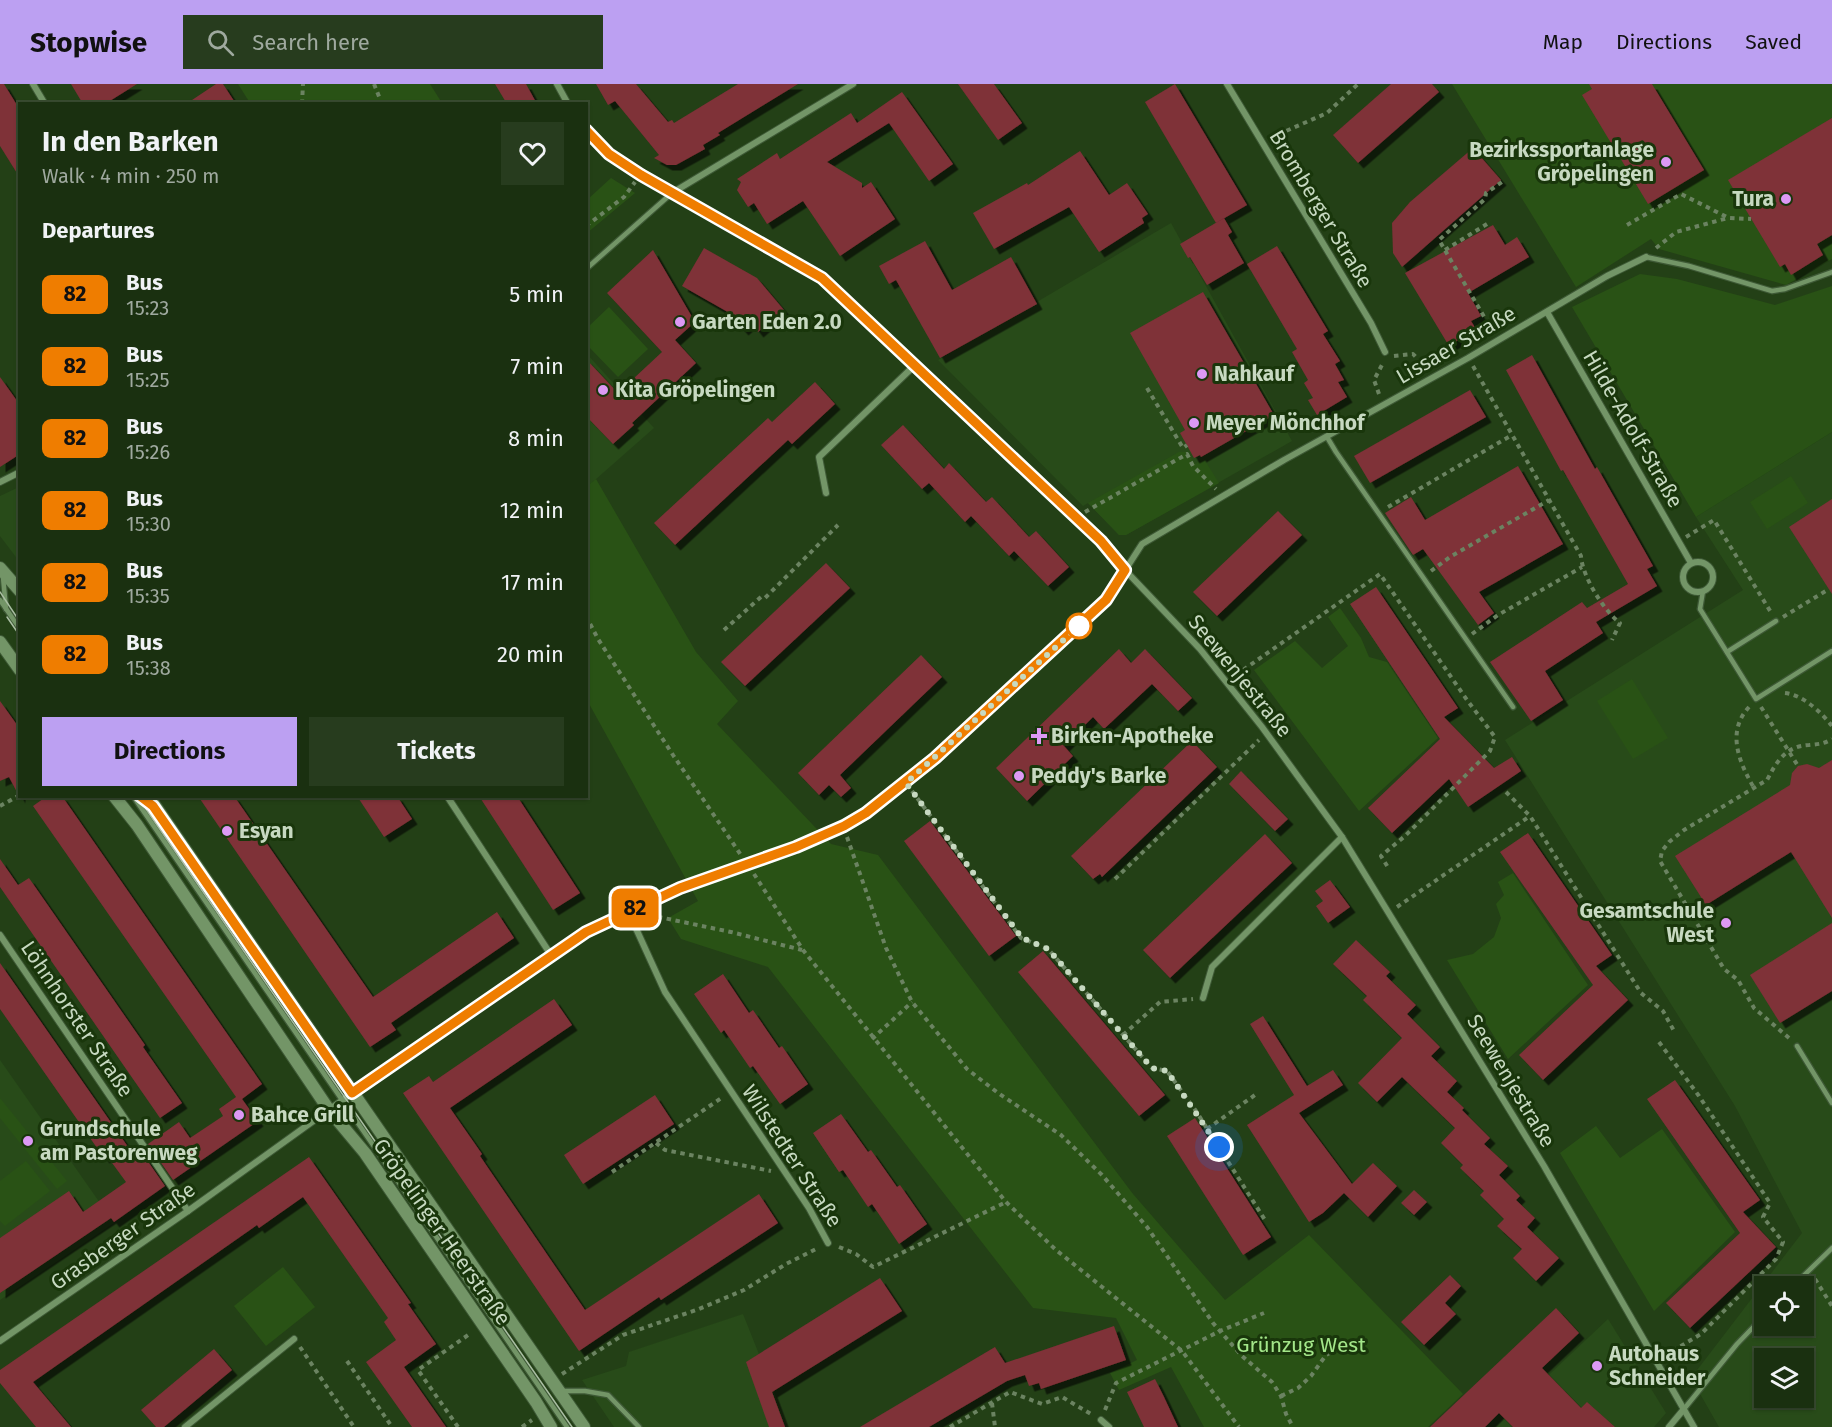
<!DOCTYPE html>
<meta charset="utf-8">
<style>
body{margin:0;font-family:"Fira Sans",sans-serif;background:#273c1e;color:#f1f3f6;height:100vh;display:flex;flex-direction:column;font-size:22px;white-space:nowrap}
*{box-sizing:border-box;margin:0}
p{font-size:20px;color:#9fa99f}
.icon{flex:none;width:33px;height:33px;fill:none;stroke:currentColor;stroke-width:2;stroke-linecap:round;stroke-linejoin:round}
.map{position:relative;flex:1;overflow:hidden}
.details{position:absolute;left:18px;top:18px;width:570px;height:696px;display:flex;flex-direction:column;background:#1a3010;border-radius:0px;box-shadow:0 2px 4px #0004,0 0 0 2px #384b30}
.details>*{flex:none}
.badge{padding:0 12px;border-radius:9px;font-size:21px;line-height:39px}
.fabs{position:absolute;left:1754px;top:1192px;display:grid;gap:12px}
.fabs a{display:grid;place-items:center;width:60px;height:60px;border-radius:0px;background:#1a3010;box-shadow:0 2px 4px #0004,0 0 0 2px #384b30;font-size:30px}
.you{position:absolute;width:30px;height:30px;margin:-15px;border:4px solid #fff;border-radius:50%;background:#1a73e8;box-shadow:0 0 0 9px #1a73e833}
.map>.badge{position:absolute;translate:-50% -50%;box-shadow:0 0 0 3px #fff}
h2{padding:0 24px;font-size:22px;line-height:54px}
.round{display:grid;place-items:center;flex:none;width:63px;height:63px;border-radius:0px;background:#273c1e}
.overview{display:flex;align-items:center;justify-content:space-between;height:102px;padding:0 24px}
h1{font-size:28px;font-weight:700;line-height:45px}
.action{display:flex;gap:12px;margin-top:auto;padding:12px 24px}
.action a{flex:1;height:69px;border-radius:0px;background:#bca0f2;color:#111;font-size:24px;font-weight:700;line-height:69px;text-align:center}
.action a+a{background:#273c1e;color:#f1f3f6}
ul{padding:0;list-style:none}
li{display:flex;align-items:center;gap:18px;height:72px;padding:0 24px}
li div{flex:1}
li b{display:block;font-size:22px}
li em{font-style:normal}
li .badge{min-width:66px;font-weight:700;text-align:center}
header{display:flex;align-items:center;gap:36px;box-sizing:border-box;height:84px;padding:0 30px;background:#bca0f2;color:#111}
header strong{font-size:28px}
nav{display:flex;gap:33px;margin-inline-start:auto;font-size:21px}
.search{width:420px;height:54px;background:#273c1e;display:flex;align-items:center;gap:15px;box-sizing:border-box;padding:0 21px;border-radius:0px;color:#9fa99f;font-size:22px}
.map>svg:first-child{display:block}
</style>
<header>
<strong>Stopwise</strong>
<div class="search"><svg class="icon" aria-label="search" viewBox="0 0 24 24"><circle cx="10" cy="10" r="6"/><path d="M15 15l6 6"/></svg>Search here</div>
<nav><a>Map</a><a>Directions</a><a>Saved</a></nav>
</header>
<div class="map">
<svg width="1832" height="1343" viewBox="0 0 1832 1343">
<defs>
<filter id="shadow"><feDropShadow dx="5.5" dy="5.5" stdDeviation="0" flood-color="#0009"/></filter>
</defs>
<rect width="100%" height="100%" fill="#234016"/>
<g fill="#284b19" fill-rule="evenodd">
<path d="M1171 139 1292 357 1126 451H1119L1088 419 1083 422 938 276Z"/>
<path d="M586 269 654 344 587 403H586Z"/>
<path d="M1832 348V1343H1719L1691 1294 1802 1149 1735 1022 1505 656 1743 506 1696 433ZM1764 1203H1803V1242H1764ZM1764 1275H1803V1314H1764Z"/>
<path d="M19 403V477L0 452V412Z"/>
<path d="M0 976 114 1139 0 1216Z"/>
<path d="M743 1230 788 1343H614L582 1296 626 1282 629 1268Z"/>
<path d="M1608 1235 1666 1329 1654 1343H1494Z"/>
</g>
<g fill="#295215">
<path d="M238 0H430L442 19H250Z"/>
<path d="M1452 0H1832V175L1786 201 1659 165 1651 155 1576 203Z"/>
<path d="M611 94 635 109 587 149V116Z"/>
<path d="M1640 190 1677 195 1775 221 1832 202V348L1696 433 1572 223Z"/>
<path d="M609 223 648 265 618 293 587 261V244Z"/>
<path d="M1179 368H1187L1195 380 1204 375 1219 399 1126 451H1119L1088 419Z"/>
<path d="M1791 392 1808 419 1767 445 1750 418Z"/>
<path d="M596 395 696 568 738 617 717 640 831 760 878 771 1133 1110 1225 1216 1309 1151 1463 1310 1428 1343H1204L1171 1283 1119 1306 1110 1289 1137 1276 1116 1234 1033 1224 768 883 681 855 668 834 698 817 587 616 586 403Z"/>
<path d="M1340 524 1361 554 1369 573 1387 578 1438 654 1359 727 1254 586 1295 557 1322 584 1348 562 1328 533Z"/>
<path d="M1632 595 1668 654 1633 675 1597 617Z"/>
<path d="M1513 789 1588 901 1508 975 1447 876 1473 870 1494 853 1501 834 1496 820 1504 811 1498 798Z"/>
<path d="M0 1014 67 1097 57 1105 0 1034Z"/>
<path d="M1596 1042 1620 1074 1662 1045 1735 1148 1654 1227 1560 1069Z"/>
<path d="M26 1077 50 1107 5 1142 0 1137V1097Z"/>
<path d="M283 1183 315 1223 266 1262 234 1222Z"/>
</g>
<g fill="#7f3037" filter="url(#shadow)">
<path d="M0 0H4L20 26V94L0 62Z"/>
<path d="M71 0H137L105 20H83Z"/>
<path d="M216 0H223L236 20H186Z"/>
<path d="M495 0H526L537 20H507Z"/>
<path d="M596 0H636L668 38 672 36 674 39 738 0H798L718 49 720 51 703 61 705 65 676 81H667L654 74 659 71 615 17 608 21Z"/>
<path d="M958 0H994L1022 39 998 56Z"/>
<path d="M1175 0 1247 121 1216 139 1145 18Z"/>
<path d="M1391 0H1432L1439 8 1358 79 1333 51Z"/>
<path d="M1589 0H1652L1704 86 1648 120 1582 11 1592 5Z"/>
<path d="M902 8 953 80 929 97 889 39 827 78 862 99V104L871 98 895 135 840 172 803 117 767 140 754 119 748 123 737 106 741 98 737 95 777 69 780 75 851 29 857 39Z"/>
<path d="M1832 34V151L1817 160 1823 171 1791 191 1785 180 1780 183 1728 96Z"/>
<path d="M1473 64 1501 96 1402 183 1393 169 1392 139 1410 118Z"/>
<path d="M1080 67 1109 111 1127 99 1148 130 1142 134 1144 139 1099 168 1069 123 994 165 973 129 1027 99 1028 101Z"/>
<path d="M1224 134 1232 148 1228 151 1244 179 1207 201 1190 173 1188 174 1180 160Z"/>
<path d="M1493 141 1505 161 1517 153 1529 173 1468 209 1481 232 1471 237 1476 245 1449 262 1405 189Z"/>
<path d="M925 157 952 206 1011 173 1037 220 940 274 896 196 889 200 879 182Z"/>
<path d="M1277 162 1328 247 1323 250 1340 277 1335 280 1344 296 1338 298 1347 313 1317 331 1308 316 1313 314 1304 299 1308 296 1292 268 1297 265 1247 180Z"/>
<path d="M704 164 757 194 784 226 758 248 751 239 743 246 726 227 682 202Z"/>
<path d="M653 166 695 238 675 256 696 279 632 339 634 341 613 360 586 332V275L618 309 662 268 607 209Z"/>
<path d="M1203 208 1274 331 1201 373 1200 371 1194 374 1180 349 1185 346 1130 249Z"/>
<path d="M1532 271 1595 385 1597 383 1653 482 1647 485 1657 502 1596 538 1603 549 1545 587 1563 616 1531 637 1490 578 1582 518 1587 524 1628 500 1563 386 1561 387 1506 286Z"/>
<path d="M0 293 20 321V370L0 383Z"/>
<path d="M815 298 835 320 792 360 788 356 675 461 654 439 768 334 772 338Z"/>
<path d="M1470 306 1486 333 1370 399 1354 372Z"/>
<path d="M903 341 944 385 949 379 986 418 992 413 1029 453 1036 447 1069 483 1048 502 1014 467 1009 472 971 432 965 438 929 399 922 405 881 361Z"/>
<path d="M1518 382 1563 460 1479 508 1494 529 1478 541 1423 465 1413 471 1385 429 1411 413 1425 436Z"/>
<path d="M1832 415V510L1789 443Z"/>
<path d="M1278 427 1302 451 1217 532 1193 508Z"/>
<path d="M826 479 850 504 745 602 721 578Z"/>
<path d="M1376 503 1458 624 1444 633 1494 684 1512 673 1521 687 1468 723 1449 695 1392 749 1368 724 1440 655 1350 520Z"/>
<path d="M1119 565 1131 579 1145 565 1192 614 1178 627 1152 600 1104 645 1093 633 1064 662 1073 672 1027 717 996 684Z"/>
<path d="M921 571 942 593 840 691 851 704 841 713 829 701 819 711 798 689Z"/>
<path d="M0 617 20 645V714L9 693 0 697Z"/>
<path d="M1192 657 1217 683 1102 793 1100 790 1093 795 1071 772Z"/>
<path d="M1832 676V834L1791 768 1706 821 1675 772 1790 701 1792 689 1798 682 1807 680 1819 684Z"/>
<path d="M1241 687 1288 735 1275 747 1229 700Z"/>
<path d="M47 712H62L262 1000 242 1015 258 1037 173 1096 148 1060 179 1038 190 1054 223 1032 219 1025 236 1013 33 722Z"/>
<path d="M198 712H234L373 913 497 828 514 854 391 939 396 946 370 963Z"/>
<path d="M357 712H397L412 735 384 753Z"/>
<path d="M479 712H517L580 809 553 826Z"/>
<path d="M930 737 1016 852 989 872 904 757Z"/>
<path d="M1528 749 1612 871 1596 882 1628 916 1543 996 1519 971 1593 901 1500 768Z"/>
<path d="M1265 750 1292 779 1170 894 1143 866Z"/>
<path d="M0 775 18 801 29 794 145 961 143 963 182 1019 160 1034 0 803Z"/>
<path d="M1330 796 1350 823 1328 839 1316 822 1323 817 1315 807Z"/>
<path d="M1832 839V907L1780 939 1750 891Z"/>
<path d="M1356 856 1390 888 1386 892 1416 921 1407 930 1440 963 1431 972 1457 997 1447 1008 1464 1024 1462 1026 1490 1054 1484 1060 1508 1082 1499 1091 1520 1112 1516 1116 1535 1134 1527 1143 1559 1174 1536 1197 1513 1174 1522 1165 1497 1142 1504 1135 1480 1111 1484 1107 1460 1084 1463 1081 1441 1059 1455 1044 1402 993 1377 1018 1358 999 1402 954 1363 916 1367 912 1333 880Z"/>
<path d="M1043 867 1165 1011 1139 1032 1018 888Z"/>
<path d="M0 879 133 1070 140 1066 165 1102 114 1138 111 1134 0 1209V1154L69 1107 83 1128 126 1098 107 1072 104 1074 0 925Z"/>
<path d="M723 890 749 929 753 926 779 964 782 962 808 1000 780 1020 753 982 750 984 724 946 721 949 694 910Z"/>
<path d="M554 915 572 941 450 1024 482 1070 480 1072 585 1226 759 1110 778 1139 661 1216 659 1213 579 1267 403 1009 429 992 433 998Z"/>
<path d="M1263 932 1307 1002 1333 986 1343 1001 1299 1029 1352 1100 1373 1079 1397 1102 1368 1133 1344 1109 1323 1129 1309 1138 1247 1041 1294 1011 1250 940Z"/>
<path d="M1675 996 1760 1116 1743 1128 1776 1163 1690 1244 1666 1219 1740 1149 1647 1015Z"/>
<path d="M655 1011 674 1040 583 1100 564 1071Z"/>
<path d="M841 1030 868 1068 871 1066 897 1103 900 1101 927 1140 899 1160 872 1120 868 1123 843 1086 839 1088 813 1049Z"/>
<path d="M1195 1034 1271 1153 1243 1171 1167 1052Z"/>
<path d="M309 1073 411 1219 408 1220 436 1260 404 1283 446 1343H412L366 1278 396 1256 384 1238 388 1234 303 1113 259 1144 257 1141 33 1298 71 1343H36L0 1299V1286Z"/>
<path d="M1414 1106 1427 1118 1414 1131 1401 1119Z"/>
<path d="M1450 1191 1461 1202 1445 1219 1456 1230 1424 1261 1401 1238Z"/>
<path d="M880 1194 902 1227 772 1308 785 1343H769L746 1278Z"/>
<path d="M1556 1224 1579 1249 1542 1284 1581 1324 1587 1318 1615 1343H1513L1499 1329 1485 1343H1430Z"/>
<path d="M1114 1242 1126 1276 1041 1305 1039 1299 1029 1302 1025 1291 1007 1297 929 1343H860L995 1263 1005 1279Z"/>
<path d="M214 1265 232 1286 164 1343H156L141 1326Z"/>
<path d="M1155 1295 1164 1313 1178 1343H1144L1127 1308Z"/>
</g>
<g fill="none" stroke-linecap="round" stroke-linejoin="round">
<defs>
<g id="service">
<path d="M1646 173 1689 182 1772 207 1785 205 1832 188"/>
<path d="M586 185 672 109"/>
<path d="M1327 353 1336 368 1513 623"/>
<path d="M3 493 6 525"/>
<path d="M1703 507 1700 525 1756 615 1832 567"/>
<path d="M0 516 20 545"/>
<path d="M1727 568 1776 537"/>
<path d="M133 712 567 1343"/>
<path d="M1797 962 1832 1019"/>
<path d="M1792 1203 1832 1164"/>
<path d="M563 1307H585L608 1311 639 1343"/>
<path d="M1684 1325 1737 1260 1764 1232"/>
</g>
<g id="minor">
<path d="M33 0 45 20"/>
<path d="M557 0 568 20"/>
<path d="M1227 0 1371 239 1385 268"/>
<path d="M586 46 609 70 641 91 822 193 1101 457 1125 486 1200 565 1262 643 1342 753 1544 1082 1694 1343"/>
<path d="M672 109 853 0"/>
<path d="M1547 228 1691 479"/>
<path d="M0 398 20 388"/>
<path d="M826 409 819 373 915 281"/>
<circle cx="1698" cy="493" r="15"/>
<path d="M447 712 551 871"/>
<path d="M628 827 665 908 809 1124 828 1159"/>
<path d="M0 851 188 1127"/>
<path d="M1203 914 1212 883 1342 753"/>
<path d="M0 1257 188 1127 369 997 586 848 680 804 796 763 844 742 866 729 935 674 1106 516 1142 460 1284 376 1468 274 1607 192 1646 173"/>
<path d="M1101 1336 1109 1343"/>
<path d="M185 1343 294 1255"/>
<path d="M1669 1343 1684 1325"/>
</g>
<g id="secondary">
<path d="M0 484 20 507"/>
<path d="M0 558 20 586"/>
<path d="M114 712 137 741 329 1026 365 1069 536 1318 551 1343"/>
<path d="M148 712 584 1343"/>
</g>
</defs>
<use href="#service" stroke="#3e5936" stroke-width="7"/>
<use href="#minor" stroke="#3e5936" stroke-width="8"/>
<use href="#secondary" stroke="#3e5936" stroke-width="14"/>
<g stroke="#6b8361" stroke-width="4" stroke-dasharray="4.5 4.5" stroke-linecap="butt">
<path d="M374 0 382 20"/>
<path d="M302 20 303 0"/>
<path d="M1270 54 1327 29 1358 0"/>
<path d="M1627 141 1681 110 1729 134 1751 135"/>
<path d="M586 142 624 113 635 98"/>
<path d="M1656 164 1676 148 1728 134"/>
<path d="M1445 166 1487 140"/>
<path d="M1493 248 1439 156 1485 115 1486 109 1502 98"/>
<path d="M1394 272 1413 270 1427 285"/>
<path d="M1473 282 1581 472C1582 492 1604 527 1620 539L1612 556"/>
<path d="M1147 304 1183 364 1187 361"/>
<path d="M1379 310 1374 296 1383 279"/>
<path d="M1388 423 1512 351"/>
<path d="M1085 428 1187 370 1193 382 1216 405"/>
<path d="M1686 453 1714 436 1772 530"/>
<path d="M1431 487 1450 473 1549 416"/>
<path d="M586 532 598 555 673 671 741 771"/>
<path d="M1783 533 1829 505"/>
<path d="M724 546 761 513 765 514 838 441"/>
<path d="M1472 550 1498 531 1582 483"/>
<path d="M1236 591 1380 490 1467 616 1495 653 1490 667 1405 752 1381 772 1389 785"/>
<path d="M1785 609C1803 611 1821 628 1832 642"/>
<path d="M1749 623C1726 648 1739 678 1754 704"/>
<path d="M1761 623 1798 682"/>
<path d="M912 707 1021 854 1048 865 1152 984 1167 987 1196 1027 1265 1136"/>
<path d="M1506 708 1530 732 1641 909 1663 927 1674 947"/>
<path d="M0 722 20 711"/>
<path d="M847 753 886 864 912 918 967 985 998 1009 1061 1051 1102 1091 1147 1143 1213 1239 1242 1272 1272 1298 1281 1312 1286 1330 1293 1343"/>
<path d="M754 790 803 866 1006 1118 1056 1166 1182 1267 1239 1343"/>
<path d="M1115 795 1259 656"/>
<path d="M1397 823 1530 732"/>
<path d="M649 831 731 848 802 866"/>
<path d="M1123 951 1160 918 1193 915"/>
<path d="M1789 954 1754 924 1738 896 1724 885 1660 777 1662 767 1669 758 1684 746 1767 696C1777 677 1786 662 1809 661 1819 660 1824 660 1832 655"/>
<path d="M872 955 912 918"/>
<path d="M1659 958 1699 1012 1770 1119 1763 1133 1783 1158 1776 1175 1701 1250 1664 1272"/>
<path d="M1207 1045 1255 1011"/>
<path d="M656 1059 665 1066 771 1087"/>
<path d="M612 1088 723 1013"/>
<path d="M839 1163 856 1170 873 1183 1006 1118"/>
<path d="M1815 1195 1832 1222"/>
<path d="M300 1263 354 1343"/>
<path d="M347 1277 392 1343"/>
<path d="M562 1290 623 1251 699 1225 744 1206 786 1180 818 1164"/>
<path d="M1281 1312 1298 1304 1311 1292 1326 1271 1349 1258"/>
<path d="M992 1319 995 1343"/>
<path d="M1105 1326 1116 1299 1220 1247 1264 1229"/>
<path d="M458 1343 418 1286 471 1249"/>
<path d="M522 1343 532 1336"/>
<path d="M950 1343 1010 1308 1042 1320 1062 1313 1091 1330"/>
</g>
<use href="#service" stroke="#739567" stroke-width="4.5"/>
<use href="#minor" stroke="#739567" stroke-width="6"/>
<use href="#secondary" stroke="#739567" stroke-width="12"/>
<g stroke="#aabea3" stroke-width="1.5">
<path d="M0 508 20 538"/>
<path d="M7 533 20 552"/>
<path d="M137 712 572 1343"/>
</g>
</g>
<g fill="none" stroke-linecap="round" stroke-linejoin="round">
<defs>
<path id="line" d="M140 712 153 722 352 1009 586 848 680 804 796 763 844 742 866 729 935 674 1106 516 1125 486 1101 457 822 194 641 91 609 70 586 46"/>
</defs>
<use href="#line" stroke="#fff" stroke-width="14"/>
<use href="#line" stroke="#ef7d00" stroke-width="9"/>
<path stroke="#c7d9c1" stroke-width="6" stroke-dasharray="0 10.8" d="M1079 542 906 699 1022 854 1048 865 1152 984 1167 987 1219 1063"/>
</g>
<g fill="#dd99f4" stroke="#19360b" stroke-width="2">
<circle cx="1666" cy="78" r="6"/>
<circle cx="1786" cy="115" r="6"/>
<circle cx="680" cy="238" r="6"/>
<circle cx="1202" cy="290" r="6"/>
<circle cx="603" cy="306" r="6"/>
<circle cx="1194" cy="339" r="6"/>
<path d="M1036 643h6v6h6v6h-6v6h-6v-6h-6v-6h6z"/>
<circle cx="1019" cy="692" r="6"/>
<circle cx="227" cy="747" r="6"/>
<circle cx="1726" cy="839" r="6"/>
<circle cx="239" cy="1031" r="6"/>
<circle cx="28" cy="1057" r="6"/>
<circle cx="1597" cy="1282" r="6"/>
</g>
<circle fill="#fff" stroke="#ef7d00" stroke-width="3" cx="1079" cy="542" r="12"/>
<g text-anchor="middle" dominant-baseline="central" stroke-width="6" stroke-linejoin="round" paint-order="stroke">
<g font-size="21" font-weight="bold" fill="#c7d9c1" stroke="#19360b" text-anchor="start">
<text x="1654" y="66" text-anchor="end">Bezirkssportanlage<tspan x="1654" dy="24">Gröpelingen</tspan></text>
<text x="1774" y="115" text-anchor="end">Tura</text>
<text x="692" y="238">Garten Eden 2.0</text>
<text x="1214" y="290">Nahkauf</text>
<text x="615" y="306">Kita Gröpelingen</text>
<text x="1206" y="339">Meyer Mönchhof</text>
<text x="1051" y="652">Birken-Apotheke</text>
<text x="1031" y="692">Peddy's Barke</text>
<text x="239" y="747">Esyan</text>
<text x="1714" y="827" text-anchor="end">Gesamtschule<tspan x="1714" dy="24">West</tspan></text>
<text x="251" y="1031">Bahce Grill</text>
<text x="40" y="1045">Grundschule<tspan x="40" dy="24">am Pastorenweg</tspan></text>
<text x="1609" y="1270">Autohaus<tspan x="1609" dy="24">Schneider</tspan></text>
</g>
<g font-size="21" fill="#c7d9c1" stroke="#19360b">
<text transform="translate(1321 125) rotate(59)">Bromberger Straße</text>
<text transform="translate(1456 261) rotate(-30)">Lissaer Straße</text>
<text transform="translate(1633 345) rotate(60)">Hilde-Adolf-Straße</text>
<text transform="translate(1240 592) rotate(51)">Seewenjestraße</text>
<text transform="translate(77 935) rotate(56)">Löhnhorster Straße</text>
<text transform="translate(1511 997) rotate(59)">Seewenjestraße</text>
<text transform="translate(792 1072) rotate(57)">Wilstedter Straße</text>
<text transform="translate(442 1148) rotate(55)">Gröpelinger Heerstraße</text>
<text transform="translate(123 1152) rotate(-35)">Grasberger Straße</text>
</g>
<g font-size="21" fill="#a3e689" stroke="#19360b">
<text x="1301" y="1261">Grünzug West</text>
</g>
</g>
</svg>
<div class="fabs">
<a><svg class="icon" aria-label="locate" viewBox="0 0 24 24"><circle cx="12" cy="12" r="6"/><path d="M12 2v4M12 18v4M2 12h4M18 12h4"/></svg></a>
<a><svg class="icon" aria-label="layers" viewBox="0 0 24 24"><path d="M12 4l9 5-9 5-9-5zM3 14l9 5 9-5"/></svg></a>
</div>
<div class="you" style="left:1219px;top:1063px"></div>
<b class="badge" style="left:635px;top:824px;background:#ef7d00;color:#111">82</b>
<section class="details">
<div class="overview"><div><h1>In den Barken</h1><p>Walk · 4 min · 250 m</p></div><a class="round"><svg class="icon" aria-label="heart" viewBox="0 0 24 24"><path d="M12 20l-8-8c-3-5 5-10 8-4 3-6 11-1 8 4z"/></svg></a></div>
<h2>Departures</h2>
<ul>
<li><span class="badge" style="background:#ef7d00;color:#111">82</span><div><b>Bus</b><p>15:23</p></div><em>5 min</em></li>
<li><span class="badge" style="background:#ef7d00;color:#111">82</span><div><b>Bus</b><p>15:25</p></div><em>7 min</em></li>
<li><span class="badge" style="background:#ef7d00;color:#111">82</span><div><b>Bus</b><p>15:26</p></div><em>8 min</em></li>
<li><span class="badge" style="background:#ef7d00;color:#111">82</span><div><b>Bus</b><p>15:30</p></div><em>12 min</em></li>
<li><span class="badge" style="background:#ef7d00;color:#111">82</span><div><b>Bus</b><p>15:35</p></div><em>17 min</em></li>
<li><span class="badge" style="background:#ef7d00;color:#111">82</span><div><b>Bus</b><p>15:38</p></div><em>20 min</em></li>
</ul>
<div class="action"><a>Directions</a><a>Tickets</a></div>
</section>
</div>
